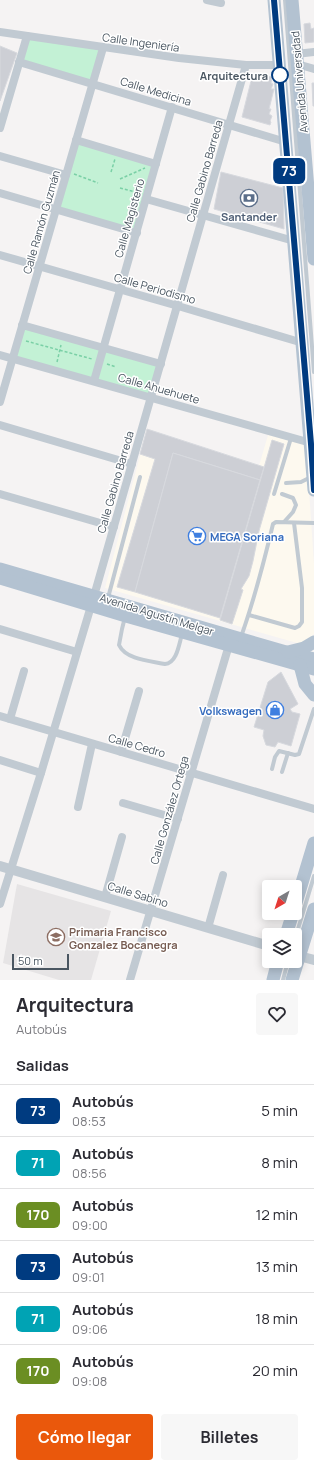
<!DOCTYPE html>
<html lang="es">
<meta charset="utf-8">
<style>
body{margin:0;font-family:Manrope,sans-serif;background:#f7f7f7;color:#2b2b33;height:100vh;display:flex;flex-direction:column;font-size:15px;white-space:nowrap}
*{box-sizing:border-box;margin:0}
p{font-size:13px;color:#7c7c81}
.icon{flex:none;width:22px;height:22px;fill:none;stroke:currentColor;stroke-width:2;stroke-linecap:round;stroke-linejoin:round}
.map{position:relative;height:980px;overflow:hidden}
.sheet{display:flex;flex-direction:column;background:#fff;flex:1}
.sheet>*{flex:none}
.badge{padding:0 8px;border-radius:6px;font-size:14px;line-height:26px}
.needle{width:26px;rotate:219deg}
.buttons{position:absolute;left:262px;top:880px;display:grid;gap:8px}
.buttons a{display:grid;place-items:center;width:40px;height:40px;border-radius:4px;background:#fff;box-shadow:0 2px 10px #0003;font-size:20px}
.scale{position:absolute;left:12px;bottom:10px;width:57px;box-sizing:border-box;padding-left:4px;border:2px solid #4a5661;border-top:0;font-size:11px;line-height:14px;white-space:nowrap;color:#4a5661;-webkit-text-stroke:3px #fff;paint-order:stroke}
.map>.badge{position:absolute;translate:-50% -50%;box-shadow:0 0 0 2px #fff}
h2{padding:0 16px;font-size:15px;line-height:36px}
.round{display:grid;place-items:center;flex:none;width:42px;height:42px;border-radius:4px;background:#f7f7f7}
.overview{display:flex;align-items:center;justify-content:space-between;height:68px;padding:0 16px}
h1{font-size:19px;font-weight:700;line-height:30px}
.cta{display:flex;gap:8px;margin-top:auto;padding:8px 16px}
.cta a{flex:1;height:46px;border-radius:4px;background:#ea580c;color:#fff;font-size:16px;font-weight:700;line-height:46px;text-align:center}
.cta a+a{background:#f7f7f7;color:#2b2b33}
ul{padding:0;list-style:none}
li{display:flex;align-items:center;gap:12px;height:52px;padding:0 16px;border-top:1px solid #e1e1e2}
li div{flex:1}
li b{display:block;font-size:15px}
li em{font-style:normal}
li .badge{min-width:44px;font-weight:700;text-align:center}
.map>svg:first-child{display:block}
</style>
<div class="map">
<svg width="314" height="980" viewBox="0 0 314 980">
<rect width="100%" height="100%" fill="#f5f3f3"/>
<path fill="#fdf9ef" d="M147 429 259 466 268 435 306 445 314 564V634L309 639 302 643H297L105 588Z"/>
<path fill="#e6e4e5" d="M17 884 111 911 91 980H59L3 963Z"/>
<g fill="#c3f1d5">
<path d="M27 36 103 48 93 84 19 62Z"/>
<path d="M76 140 156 164 137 233 56 209Z"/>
<path d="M22 325 161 364 152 397 13 359Z"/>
</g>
<g fill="#cdcfd5" stroke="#d7d9de">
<path d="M310 23 311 29 314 28V42L305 43 304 24Z"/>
<path d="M0 46 17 53 0 101Z"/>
<path d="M258 74 272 77 271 83 273 84 271 89H274L269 109H271L269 114 272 116 270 121 271 122 270 125 242 117 252 77 257 78Z"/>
<path d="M312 83H314V106H313Z"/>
<path d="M221 172 283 188 284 229 214 209Z"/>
<path d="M147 429 264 467 260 480 173 453 135 592 117 587 155 459 140 454Z"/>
<path d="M272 440 284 444 259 531 253 561 249 576 241 589 243 590 232 624 220 620Z"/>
<path d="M173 453 260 480 220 618 135 592Z"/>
<path d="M281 672 298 704 290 709 292 712 300 714 291 746 278 742 275 747 266 745 263 736 264 730 254 727 268 682Z"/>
</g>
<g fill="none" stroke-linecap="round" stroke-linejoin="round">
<g stroke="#7ad0a6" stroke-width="1.5" stroke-dasharray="3 2" stroke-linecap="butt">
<path d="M111 172 115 159"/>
<path d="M74 174 98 183"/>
<path d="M120 179 145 168"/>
<path d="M120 188 139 193"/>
<path d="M26 341 92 359"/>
<path d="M57 362 61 345"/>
<path d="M107 364 116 367"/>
</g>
<g stroke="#c1cad2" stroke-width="4">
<path d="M285 0 314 372"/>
<path d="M286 483 301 482 311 477"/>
<path d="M274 494 291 438"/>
<path d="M282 494 293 498 296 505 293 512 284 522"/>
<path d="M108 598 140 477"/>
<path d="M249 615 295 628 299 626 302 622V588L294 523"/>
<path d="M125 617 122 629 119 645C126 660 151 661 165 664 177 663 179 644 182 634"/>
<path d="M241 637C254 600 264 562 273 524L276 522 314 523"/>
<path d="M272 769 275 757 279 751 295 755 299 754 314 709"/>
<path d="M282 772 288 753"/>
<path d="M295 939 314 876"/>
<path d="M283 980 288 961"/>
</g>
<g stroke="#c1cad2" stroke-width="8">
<path d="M207 0 221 3"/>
<path d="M0 32 179 58 246 65H280"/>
<path d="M296 54 314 52"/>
<path d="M19 62 286 142"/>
<path d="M297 64 314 69"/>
<path d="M0 128 27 36"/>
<path d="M76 140 156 164"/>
<path d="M0 156 66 175"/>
<path d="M0 193 137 233"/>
<path d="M146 199 294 241"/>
<path d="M0 255 178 306 303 343"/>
<path d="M22 325 161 364"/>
<path d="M0 355 311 443"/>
<path d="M94 381 172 107"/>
<path d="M0 402 103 48"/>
<path d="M0 425 132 464"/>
<path d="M0 494 114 527"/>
<path d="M0 629 77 652"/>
<path d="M0 716 314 809"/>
<path d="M10 719 24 671"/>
<path d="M121 752 139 691"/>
<path d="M0 760 41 773"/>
<path d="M123 803 178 819"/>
<path d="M78 807 92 744"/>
<path d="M105 897 122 837"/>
<path d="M0 904 41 773 94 596 246 65"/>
<path d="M208 928 223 875"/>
<path d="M130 980 229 645"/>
</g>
<g stroke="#c1cad2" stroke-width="10">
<path d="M0 866 269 946"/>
<path d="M299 956 314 960"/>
</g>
<g stroke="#b3c2d1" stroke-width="13">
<path d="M274 0 314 490"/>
<path d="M292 0 314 259"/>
<path d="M0 569 286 652 314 659"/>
<path d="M0 578 126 616 314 669"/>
<path d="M288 652 304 648 314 642"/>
<path d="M300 665 305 684 314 695"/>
<path d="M295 906 314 843"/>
<path d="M286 935 293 913"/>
<path d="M273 980 278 961"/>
<path d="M292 980 314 909"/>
</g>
</g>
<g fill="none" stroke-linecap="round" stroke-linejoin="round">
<defs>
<path id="line" d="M274 0 311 444 314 490"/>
</defs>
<use href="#line" stroke="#fff" stroke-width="9"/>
<use href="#line" stroke="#003b80" stroke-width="6"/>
</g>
<defs>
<symbol id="bank-ring" viewBox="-11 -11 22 22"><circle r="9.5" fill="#fff" stroke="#5c6f8a" stroke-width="1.5"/><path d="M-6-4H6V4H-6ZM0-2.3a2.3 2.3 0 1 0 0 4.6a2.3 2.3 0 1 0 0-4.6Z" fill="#5c6f8a"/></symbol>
<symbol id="supermarket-ring" viewBox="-11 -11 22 22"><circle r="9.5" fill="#fff" stroke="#3f7fe0" stroke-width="1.5"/><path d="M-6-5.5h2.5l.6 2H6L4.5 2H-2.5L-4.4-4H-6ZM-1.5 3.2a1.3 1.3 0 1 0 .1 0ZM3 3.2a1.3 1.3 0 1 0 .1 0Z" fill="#3f7fe0"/></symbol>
<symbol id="shop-ring" viewBox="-11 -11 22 22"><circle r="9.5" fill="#fff" stroke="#3f7fe0" stroke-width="1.5"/><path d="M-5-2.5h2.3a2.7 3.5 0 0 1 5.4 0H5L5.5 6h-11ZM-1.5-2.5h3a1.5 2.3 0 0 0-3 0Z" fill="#3f7fe0"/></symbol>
<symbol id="school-ring" viewBox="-11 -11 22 22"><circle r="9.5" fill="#fff" stroke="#8d6e63" stroke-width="1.5"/><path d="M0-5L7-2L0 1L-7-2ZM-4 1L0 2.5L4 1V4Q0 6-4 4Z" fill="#8d6e63"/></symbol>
</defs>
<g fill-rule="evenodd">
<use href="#bank-ring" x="239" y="188" width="20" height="20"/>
<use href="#supermarket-ring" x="187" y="526" width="20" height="20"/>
<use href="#shop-ring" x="265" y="700" width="20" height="20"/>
<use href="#school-ring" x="46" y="927" width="20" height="20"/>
</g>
<circle fill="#fff" stroke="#003b80" stroke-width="2" cx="280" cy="75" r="8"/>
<g text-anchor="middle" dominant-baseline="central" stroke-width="3" stroke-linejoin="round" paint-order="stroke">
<g font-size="11" fill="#4a5661" stroke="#fff">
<text transform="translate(141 42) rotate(8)">Calle Ingeniería</text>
<text transform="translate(299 82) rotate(-95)">Avenida Universidad</text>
<text transform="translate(156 91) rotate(17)">Calle Medicina</text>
<text transform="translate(204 171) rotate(-74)">Calle Gabino Barreda</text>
<text transform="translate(129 218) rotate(-74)">Calle Magisterio</text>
<text transform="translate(41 222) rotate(-74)">Calle Ramón Guzmán</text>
<text transform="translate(155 288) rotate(16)">Calle Periodismo</text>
<text transform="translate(159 388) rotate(16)">Calle Ahuehuete</text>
<text transform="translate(115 482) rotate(-74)">Calle Gabino Barreda</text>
<text transform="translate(157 614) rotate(17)">Avenida Agustín Melgar</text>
<text transform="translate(137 745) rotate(16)">Calle Cedro</text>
<text transform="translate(169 810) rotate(-74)">Calle González Ortega</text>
<text transform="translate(138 894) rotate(17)">Calle Sabino</text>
</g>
<g font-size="11" font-weight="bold" fill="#4a5661" stroke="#fff" text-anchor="end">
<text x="268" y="75">Arquitectura</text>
</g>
<g font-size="11" font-weight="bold" fill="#4e5e75" stroke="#fff">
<text x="249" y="216">Santander</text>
</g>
<g font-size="11" font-weight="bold" fill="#366cbe" stroke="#fff" text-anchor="start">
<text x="210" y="536">MEGA Soriana</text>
<text x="262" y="710" text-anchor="end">Volkswagen</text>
</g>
<g font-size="11" font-weight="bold" fill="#785e54" stroke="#fff" text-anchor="start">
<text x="69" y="931">Primaria Francisco<tspan x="69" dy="13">Gonzalez Bocanegra</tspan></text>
</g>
</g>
</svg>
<div class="buttons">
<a><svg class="needle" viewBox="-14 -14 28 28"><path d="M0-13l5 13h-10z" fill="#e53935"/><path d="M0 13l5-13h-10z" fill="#7c7c81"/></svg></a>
<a><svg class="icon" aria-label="layers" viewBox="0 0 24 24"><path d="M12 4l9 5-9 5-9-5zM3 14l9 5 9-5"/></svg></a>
</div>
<div class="scale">50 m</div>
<b class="badge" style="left:289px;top:171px;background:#003b80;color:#fff">73</b>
</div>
<section class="sheet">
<div class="overview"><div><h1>Arquitectura</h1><p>Autobús</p></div><a class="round"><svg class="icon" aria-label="heart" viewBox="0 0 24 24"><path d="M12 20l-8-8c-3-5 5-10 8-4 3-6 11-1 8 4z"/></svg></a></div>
<h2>Salidas</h2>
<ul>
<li><span class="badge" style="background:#003b80;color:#fff">73</span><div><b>Autobús</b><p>08:53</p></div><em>5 min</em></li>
<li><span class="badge" style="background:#00a3b4;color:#fff">71</span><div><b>Autobús</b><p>08:56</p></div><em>8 min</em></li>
<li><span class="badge" style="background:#6b8e23;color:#fff">170</span><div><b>Autobús</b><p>09:00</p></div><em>12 min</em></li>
<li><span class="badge" style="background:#003b80;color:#fff">73</span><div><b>Autobús</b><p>09:01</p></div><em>13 min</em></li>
<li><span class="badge" style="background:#00a3b4;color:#fff">71</span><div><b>Autobús</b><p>09:06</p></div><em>18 min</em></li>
<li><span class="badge" style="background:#6b8e23;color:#fff">170</span><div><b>Autobús</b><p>09:08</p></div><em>20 min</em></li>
</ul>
<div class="cta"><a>Cómo llegar</a><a>Billetes</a></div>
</section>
